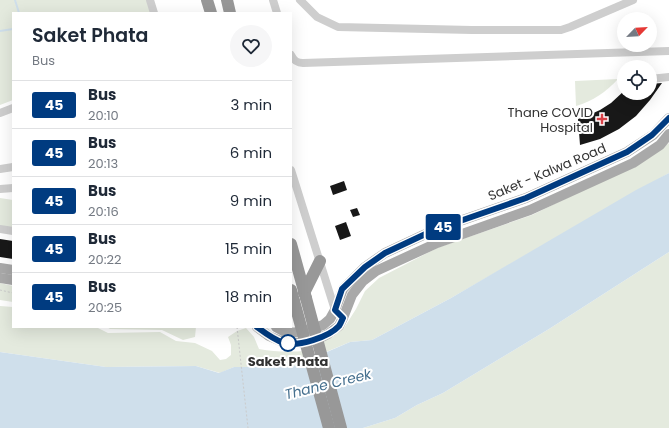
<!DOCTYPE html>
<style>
body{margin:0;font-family:Poppins,sans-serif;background:#f6f6f7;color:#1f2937;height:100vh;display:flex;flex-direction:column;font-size:15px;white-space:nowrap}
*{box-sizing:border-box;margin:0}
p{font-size:13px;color:#747a83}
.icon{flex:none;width:22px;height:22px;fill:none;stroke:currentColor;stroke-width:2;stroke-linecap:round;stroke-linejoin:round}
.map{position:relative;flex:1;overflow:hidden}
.side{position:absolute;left:12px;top:12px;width:280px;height:316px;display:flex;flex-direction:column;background:#fff;border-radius:0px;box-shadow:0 4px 16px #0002}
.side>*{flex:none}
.badge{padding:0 8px;border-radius:3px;font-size:14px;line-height:26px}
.needle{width:26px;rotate:65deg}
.buttons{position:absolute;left:617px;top:12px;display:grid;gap:8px}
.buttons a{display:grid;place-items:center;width:40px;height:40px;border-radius:50%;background:#fff;box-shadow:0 4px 16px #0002;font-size:20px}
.map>.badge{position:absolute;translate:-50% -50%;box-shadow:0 0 0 2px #fff}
.round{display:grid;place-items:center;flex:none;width:42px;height:42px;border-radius:21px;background:#f6f6f7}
.headline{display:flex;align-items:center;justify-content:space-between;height:68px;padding:0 20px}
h1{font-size:19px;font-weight:600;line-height:30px}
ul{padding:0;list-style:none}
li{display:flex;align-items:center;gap:12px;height:48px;padding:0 20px;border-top:1px solid #e0e1e3}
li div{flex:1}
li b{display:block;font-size:15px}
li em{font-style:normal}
li .badge{min-width:44px;font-weight:700;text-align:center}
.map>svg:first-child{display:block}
</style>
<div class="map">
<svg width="669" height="428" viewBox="0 0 669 428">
<rect width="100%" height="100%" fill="#fff"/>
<g fill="#e4eade">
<path d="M0 0H147L151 13H13V100L0 105Z"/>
<path d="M618 79C606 92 593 101 576 106L575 81Z"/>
<path d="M669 143V173L451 298 372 340 350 342 326 352 323 342 333 337 344 328 356 309 365 291 379 278 437 248 532 215 649 158Z"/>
<path d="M0 198 13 200V228L0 226Z"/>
<path d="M669 252V428H363L395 418 417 405 443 393 549 329Z"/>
<path d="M0 283 13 286V302L0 300Z"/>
<path d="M0 306 13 307V327H96L108 333 160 332 176 341 195 343 212 351 220 360 226 359 231 355V345L228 337 237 331 246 328 254 337 259 349C275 352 289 352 305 351L308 360 292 367H234L220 373 196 366 106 367 0 352Z"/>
<path d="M107 327H196L195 337 183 340 162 330 110 329Z"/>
</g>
<path fill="#cfdfeb" d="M669 173V252L549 329 443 393 417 405 395 418 363 428H0V352L106 367 196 366 219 373 234 367H292L350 342 372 340 451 298 636 190Z"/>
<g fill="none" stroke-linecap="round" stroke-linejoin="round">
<g stroke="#cfdfeb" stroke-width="2">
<path d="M15 0 19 13"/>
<path d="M0 31 13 29"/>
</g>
</g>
<g fill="#181818">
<path d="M662 83 650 100 636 116 619 129 600 139 580 145 578 119 589 115 600 110 611 103 624 91V93H650V84Z"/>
<path d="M344 181 347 190 333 195 330 186Z"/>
<path d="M357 208 360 215 353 217 350 210Z"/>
<path d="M346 222 351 236 340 240 335 226Z"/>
<path d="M0 239 13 241V259L0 257Z"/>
</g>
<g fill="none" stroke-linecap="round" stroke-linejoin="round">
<g stroke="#cbcbcb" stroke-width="1" stroke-dasharray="2 2" stroke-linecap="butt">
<path d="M0 290 13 293"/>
<path d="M237 327 248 428"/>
</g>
<g stroke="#cecece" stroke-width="8">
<path d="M150 0 154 13"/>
<path d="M273 0 277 13"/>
<path d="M300 0 317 17 338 27 472 30H561L570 27 633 0"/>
<path d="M291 55C294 61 297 63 303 63L669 51"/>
<path d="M650 79 669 77"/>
<path d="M0 113 13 108"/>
<path d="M0 169 13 167"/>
<path d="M291 170 335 310 336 311"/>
<path d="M0 189 13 188"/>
<path d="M0 229 13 231"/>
</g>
<g stroke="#a9a9a9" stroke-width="10">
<path d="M0 268 13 270"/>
<path d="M0 278 13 280"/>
<path d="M257 327 269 336 285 343H303L316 340 328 334 339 326 343 318 352 295 363 281 376 271 437 243 530 210 633 163 660 145 669 134"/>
<path d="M276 327 287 333 301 332 312 329 323 325 330 319 335 310 343 289 365 267 385 253 434 230 526 198 627 152 653 135 669 118"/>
</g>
<g stroke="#989898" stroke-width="12">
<path d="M207 0 211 13"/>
<path d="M227 0 230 13"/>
<path d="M291 244 306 298"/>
<path d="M291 290 294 301"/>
<path d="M304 293 320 261"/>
</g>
<g stroke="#989898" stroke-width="12">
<path d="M306 298 341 428"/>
<path d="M294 301 329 428"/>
</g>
</g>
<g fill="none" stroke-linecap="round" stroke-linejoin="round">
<defs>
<path id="line" d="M257 327C265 333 274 340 284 343 298 347 329 337 339 326 341 323 342 320 343 318L335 310 342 289 365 267 385 253 434 230 526 198 627 152 652 135 669 118"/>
</defs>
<use href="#line" stroke="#fff" stroke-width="9"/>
<use href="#line" stroke="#003b80" stroke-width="6"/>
</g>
<path fill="#d94248" stroke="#fff" stroke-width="1.5" d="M600 113h4v4h4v4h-4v4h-4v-4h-4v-4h4z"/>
<circle fill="#fff" stroke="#003b80" stroke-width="2" cx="288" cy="343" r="8"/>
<g text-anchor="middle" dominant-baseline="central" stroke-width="4" stroke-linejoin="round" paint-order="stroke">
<g font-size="13" fill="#313131" stroke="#fff" text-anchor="end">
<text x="593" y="112">Thane COVID<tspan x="593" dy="15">Hospital</tspan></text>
</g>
<g font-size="13" fill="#313131" stroke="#fff">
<text transform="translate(547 172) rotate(-23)">Saket - Kalwa Road</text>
</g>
<g font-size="13" font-weight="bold" fill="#313131" stroke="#fff">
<text x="288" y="361">Saket Phata</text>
</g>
<g font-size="14" font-style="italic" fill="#446f8e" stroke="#fff">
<text transform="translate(328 384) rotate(-14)">Thane Creek</text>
</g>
</g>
</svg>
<div class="buttons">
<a><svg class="needle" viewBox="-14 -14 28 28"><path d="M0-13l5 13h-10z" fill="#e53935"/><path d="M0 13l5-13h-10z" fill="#747a83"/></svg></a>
<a><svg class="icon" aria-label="locate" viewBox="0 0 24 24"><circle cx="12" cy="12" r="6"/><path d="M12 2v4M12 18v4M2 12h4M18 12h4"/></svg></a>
</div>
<b class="badge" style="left:443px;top:227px;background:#003b80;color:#fff">45</b>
<section class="side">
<div class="headline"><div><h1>Saket Phata</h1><p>Bus</p></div><a class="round"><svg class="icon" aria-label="heart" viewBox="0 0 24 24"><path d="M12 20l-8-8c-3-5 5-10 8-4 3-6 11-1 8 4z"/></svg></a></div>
<ul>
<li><span class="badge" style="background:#003b80;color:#fff">45</span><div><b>Bus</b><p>20:10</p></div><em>3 min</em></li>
<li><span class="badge" style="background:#003b80;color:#fff">45</span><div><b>Bus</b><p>20:13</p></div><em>6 min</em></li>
<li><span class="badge" style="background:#003b80;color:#fff">45</span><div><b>Bus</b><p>20:16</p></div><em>9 min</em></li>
<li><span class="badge" style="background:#003b80;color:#fff">45</span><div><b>Bus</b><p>20:22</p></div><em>15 min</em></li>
<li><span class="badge" style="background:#003b80;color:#fff">45</span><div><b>Bus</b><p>20:25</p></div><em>18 min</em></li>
</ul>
</section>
</div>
